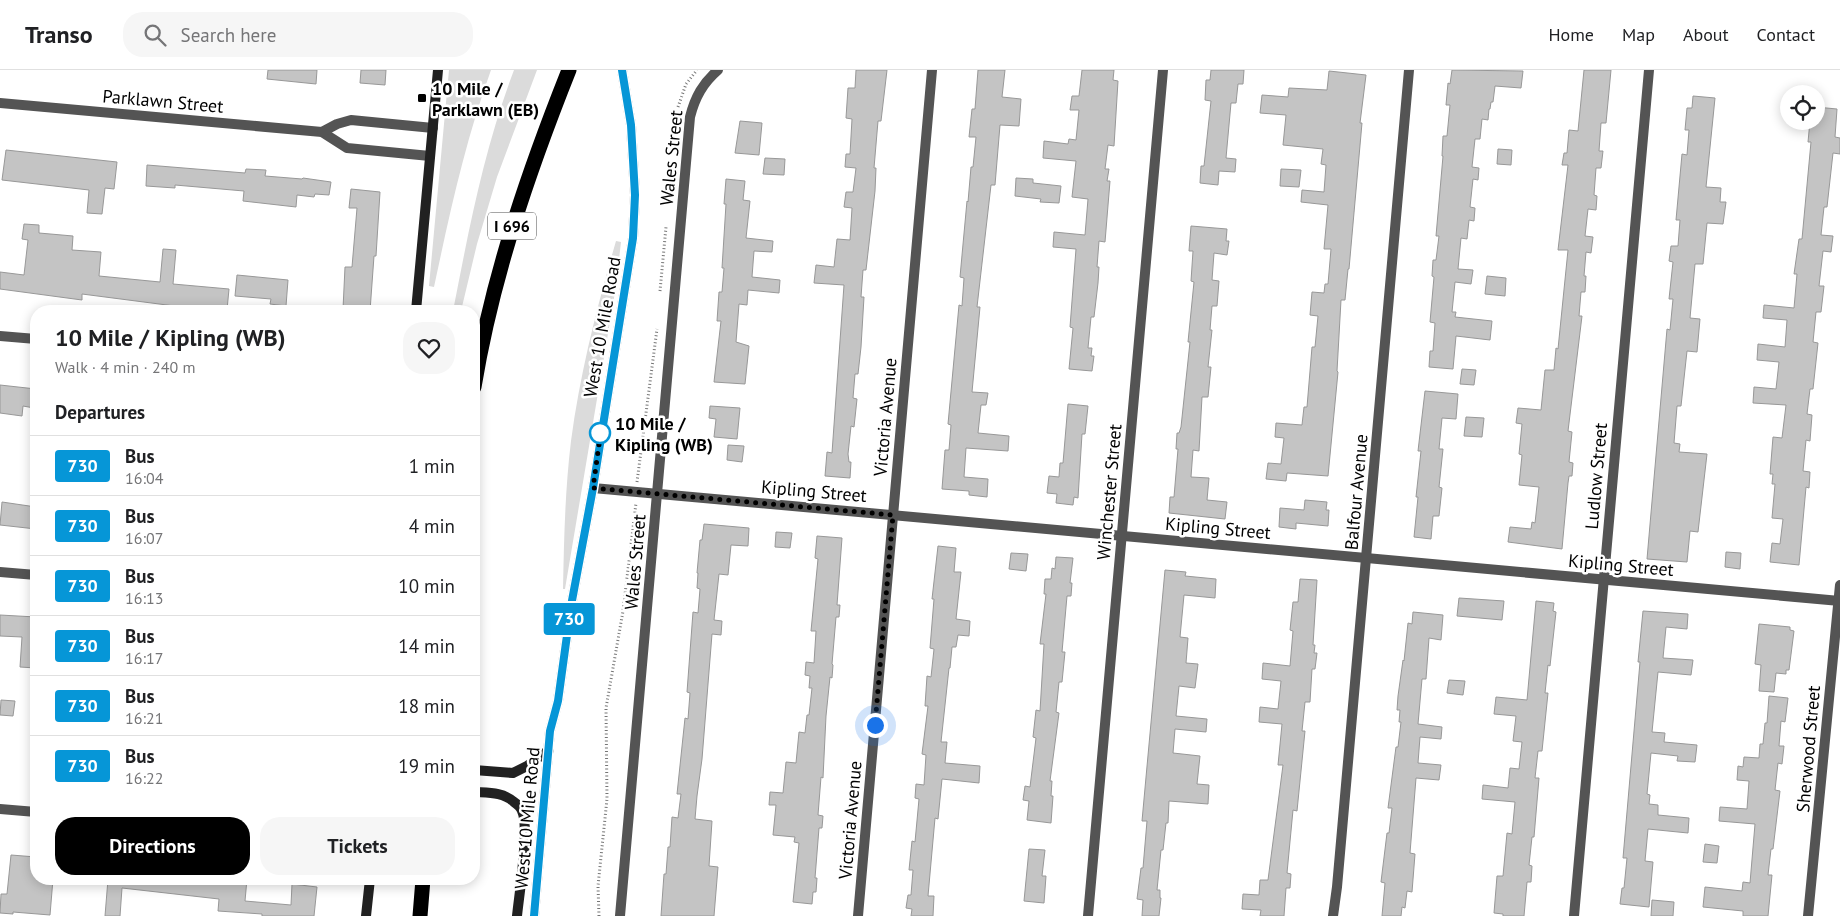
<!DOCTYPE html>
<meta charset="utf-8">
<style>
body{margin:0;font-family:"PT Sans",sans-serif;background:#f6f6f6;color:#202124;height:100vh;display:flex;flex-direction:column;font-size:19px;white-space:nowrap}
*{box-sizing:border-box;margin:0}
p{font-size:16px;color:#757577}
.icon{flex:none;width:28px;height:28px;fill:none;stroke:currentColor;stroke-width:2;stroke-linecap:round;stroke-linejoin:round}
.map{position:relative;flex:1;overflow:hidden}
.details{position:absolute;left:30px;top:235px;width:450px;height:580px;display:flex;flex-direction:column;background:#fff;border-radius:20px;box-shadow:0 2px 12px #0003}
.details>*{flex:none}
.badge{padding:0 10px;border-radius:4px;font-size:18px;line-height:32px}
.tools{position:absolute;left:1780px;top:15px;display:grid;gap:10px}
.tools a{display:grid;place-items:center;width:45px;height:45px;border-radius:50%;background:#fff;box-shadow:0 2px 12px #0003;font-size:25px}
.you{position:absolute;width:25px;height:25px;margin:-12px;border:4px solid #fff;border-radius:50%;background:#1a73e8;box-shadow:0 0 0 8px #1a73e833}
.map>.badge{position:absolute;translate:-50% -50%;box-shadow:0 0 0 2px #fff}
h2{padding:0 25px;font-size:19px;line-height:45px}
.round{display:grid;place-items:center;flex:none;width:52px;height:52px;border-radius:20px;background:#f6f6f6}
.head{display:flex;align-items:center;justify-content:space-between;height:85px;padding:0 25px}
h1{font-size:24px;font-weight:800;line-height:38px}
.action{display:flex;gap:10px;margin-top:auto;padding:10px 25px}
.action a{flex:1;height:58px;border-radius:20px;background:#000;color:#fff;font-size:20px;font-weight:800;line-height:58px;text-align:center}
.action a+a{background:#f6f6f6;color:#202124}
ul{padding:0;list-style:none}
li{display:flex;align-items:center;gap:15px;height:60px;padding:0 25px;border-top:1px solid #e0e0e0}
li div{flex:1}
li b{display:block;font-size:19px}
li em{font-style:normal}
li .badge{min-width:55px;font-weight:700;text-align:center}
header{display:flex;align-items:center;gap:30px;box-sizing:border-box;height:70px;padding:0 25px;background:#fff;border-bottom:1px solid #e0e0e0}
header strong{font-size:24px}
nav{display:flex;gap:28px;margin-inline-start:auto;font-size:18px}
.search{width:350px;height:45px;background:#f6f6f6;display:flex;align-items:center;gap:12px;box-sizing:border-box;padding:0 18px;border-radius:20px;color:#757577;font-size:19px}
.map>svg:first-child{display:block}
</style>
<header>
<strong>Transo</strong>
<div class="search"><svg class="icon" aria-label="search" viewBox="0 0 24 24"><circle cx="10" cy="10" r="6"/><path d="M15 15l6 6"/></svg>Search here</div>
<nav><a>Home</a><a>Map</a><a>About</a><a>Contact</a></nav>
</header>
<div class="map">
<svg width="1840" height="846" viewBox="0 0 1840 846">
<rect width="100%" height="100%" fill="#fff"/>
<g fill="#dbdbdb">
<path d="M449 0H491C465 72 450 142 434 217L429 216Z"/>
<path d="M514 0H537L497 107 477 174 461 241H453C469 159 484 79 514 0Z"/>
<path d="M616 171 621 172 616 216 565 519H563C564 470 565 420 571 371 580 303 597 237 616 171Z"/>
</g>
<g fill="#c4c4c4" stroke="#989898">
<path d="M268 0H317L316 14 267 9Z"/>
<path d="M361 0H386L385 15 360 13Z"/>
<path d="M856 0H887L881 51H878L874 98H876L875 121 866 200H863L861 227H864L861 277 858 304H855L853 328 857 329 854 357 851 356 848 384 849 392H851L850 408 825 406 827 382 832 383 844 215 814 213 816 195 834 197 837 169 850 170 852 138 844 137 846 122H853L856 98 845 97 846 84H850L852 49 846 48 848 18H855Z"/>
<path d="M978 0H1005L1002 27 1021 29 1019 56 1000 55 995 115H991L977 237H980L972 322 988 323 986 335H981L978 363 1009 366 1008 381 966 378 964 407 988 409 987 427 969 425V421L942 419 945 380H949L951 355 948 354 959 235 962 236 964 208 960 207 967 131 968 132 971 97H973L976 67H969L972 39H975Z"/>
<path d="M1082 0H1114L1113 10 1118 11 1114 76 1108 75 1105 99H1109L1107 111H1110L1105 172 1099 171 1097 197H1099L1098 213 1094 247H1091L1088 278H1092L1091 286H1094L1092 301 1069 299 1073 258 1070 257 1076 179 1053 177 1054 162 1085 165 1088 129 1072 127 1076 91 1043 88 1044 71 1068 74 1069 69 1076 70 1079 40H1070L1072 26H1079Z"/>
<path d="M1211 0H1244L1243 14H1238L1236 33H1231L1226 88 1236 89 1235 102 1219 101 1218 115 1200 113 1201 96H1204L1211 31 1205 30 1206 10H1210Z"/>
<path d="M1452 0 1523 1 1521 18 1495 16 1493 32H1491L1490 39H1489L1488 50 1482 49 1480 69H1475L1472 97 1479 98 1478 110 1473 109 1470 137 1475 138 1474 151 1469 150 1467 169 1461 168 1458 199 1473 200 1471 214 1455 212 1452 242H1456L1455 247 1492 251 1490 270 1456 266 1453 299 1429 297 1430 281H1433L1435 253 1430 252 1434 207 1432 206 1433 190H1436L1439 166H1436L1443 86H1442L1443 66H1447L1450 35H1446L1448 13 1450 14Z"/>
<path d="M1584 0H1611L1606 53H1601L1599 81H1603L1601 98H1596L1594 125 1597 126 1596 140 1588 139 1585 166 1593 167 1591 183 1586 182 1584 206H1586L1585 222H1581L1579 246H1582L1568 361 1572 362 1569 392 1573 393 1572 406H1569L1568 413 1562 479 1508 472 1510 457 1531 459 1532 452 1535 453 1539 417 1519 415 1522 385 1519 384 1522 354 1516 353 1518 338 1541 340 1545 300H1554L1556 278 1558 279 1568 180H1558L1568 95H1562L1564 83H1567L1569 60 1578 61Z"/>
<path d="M1329 1 1366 5 1360 53H1362L1349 199H1348L1345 230H1341L1337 301 1338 302 1328 406 1287 403 1286 411 1266 409 1268 393 1281 394 1284 368 1275 367 1276 353 1302 355 1304 337H1307L1312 277H1315L1318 246 1310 245 1312 222 1324 223 1325 214H1328L1331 179H1324L1328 135 1301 132 1302 120 1324 122 1326 95 1321 94 1323 79 1283 75 1286 45 1260 43 1262 25 1288 27 1289 18 1327 20Z"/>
<path d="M1693 26 1715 28 1706 117 1721 118 1720 132H1726L1723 154 1707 153 1703 194H1695L1690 248 1700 249 1697 282 1687 281 1681 336H1677L1674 373 1680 374 1679 382 1707 384 1698 462 1690 461 1687 492 1647 489 1667 259 1670 260 1673 229H1669L1673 192 1669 191 1671 176H1678L1680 150H1676L1682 84 1687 85 1689 60H1685L1687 38H1692Z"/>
<path d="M1816 37 1837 39 1835 67 1840 68V84L1833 83 1827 137H1824L1821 165 1833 166 1831 182 1823 181 1819 216H1824L1821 242H1816L1813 272 1818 273 1813 319H1810L1807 344 1812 345 1810 371 1806 370 1803 401 1810 402 1809 418 1806 417 1799 495 1770 492 1772 473 1780 474 1783 449 1772 448 1775 414H1772L1773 404H1770L1773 367 1782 368 1786 335 1753 333 1754 317 1776 319 1779 292 1757 290 1758 274 1785 277 1787 250 1763 248 1764 235 1794 238 1797 204H1794L1799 169H1802L1811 72H1808L1810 51H1816Z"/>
<path d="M740 51 762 53 759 85 735 83Z"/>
<path d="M1498 79 1512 80 1511 95 1497 94Z"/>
<path d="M6 80 117 92 114 119 105 118 102 144 87 143 89 120 2 110Z"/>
<path d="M765 88 785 89 784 105 763 104Z"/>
<path d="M147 95 245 103 246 99 266 100 265 106 302 109 303 108 331 112 329 125 315 124 314 127 297 125 296 137 243 131 244 121 175 115V118L146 116Z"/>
<path d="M1281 99 1301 100 1299 117 1280 116Z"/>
<path d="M1016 108 1033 109V113L1061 116 1059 133 1040 132 1041 129 1015 126Z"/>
<path d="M726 109 745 111 743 130 750 131 746 168 773 171 772 182 754 181 752 207 780 210 779 223 748 220 747 235 739 234 736 272 749 276 745 314 714 312 721 251H717L719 222H722L724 198H722L726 134H724Z"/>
<path d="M351 119 380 122 376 186H374L370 241 343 239 345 197H352L357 138H349Z"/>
<path d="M24 154 39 155V163L73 166 72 180 101 182 99 206 160 212 163 179 176 180 173 214 229 219 227 240 190 238 82 224V230L0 219V202L24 205 28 170 22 169Z"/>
<path d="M1191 156 1227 159 1226 171H1229L1227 185 1214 183 1212 210 1219 211 1217 236H1212L1210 260H1212L1208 297H1211L1208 327H1202L1199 381 1193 380 1191 407 1209 408 1207 430 1227 432 1225 449 1169 443 1170 427H1174L1178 379H1176L1177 363H1179L1181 357 1190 272H1188L1194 212 1191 211 1193 181H1189Z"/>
<path d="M237 205 288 210 286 236 270 234 271 229 235 226Z"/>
<path d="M1487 206 1506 208 1505 226 1485 224Z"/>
<path d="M1462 299 1476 300 1474 315 1460 314Z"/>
<path d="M0 315 36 319 34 338 23 336 22 346 0 343Z"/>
<path d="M1425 321 1458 324 1456 349 1442 348 1439 379H1443L1439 417 1442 418 1439 446H1433L1431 469 1414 467 1418 427H1416L1421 381H1418Z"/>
<path d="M1068 334 1088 336 1085 364H1082L1078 428 1074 427 1073 435 1056 433 1057 424 1047 423 1049 406 1059 407 1060 393H1063Z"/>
<path d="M710 336 740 338 737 369 714 367 716 349 709 348Z"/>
<path d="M1466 347 1484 348 1482 367 1464 366Z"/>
<path d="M728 375 744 376 742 392 727 390Z"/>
<path d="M1305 430 1327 432 1326 440H1329L1328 456 1296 453V459L1279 457 1280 438 1304 440Z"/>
<path d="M2 432 36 437V459L0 455Z"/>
<path d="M704 454 749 458 748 476 731 475 728 505 719 504 714 550 722 551 721 565 712 564 702 689 697 726 695 749 712 751 709 796 718 797 714 846H661L664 804H666L668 777H670L672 747 678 748 681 724H677L685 648 688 649 690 623 687 622 693 542 698 543 700 519 697 518 698 503H697L700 470H702Z"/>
<path d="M776 462 792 463 790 478 775 477Z"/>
<path d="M817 466 842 468 837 535H840L839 547H836L832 594 833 595 832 608 830 607 826 646 823 708 821 707 818 745 823 746 822 758H819L815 808H817L816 822H813L812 834 793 832 799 773 794 772 795 767 773 765 776 735H769L770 722 783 723 786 692 796 693 799 662 805 663 807 645H809L812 618H809L810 606 805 605 806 592 814 593 816 561H811L818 489 815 488Z"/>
<path d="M938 476 956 478 954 502H961L956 549 970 551 969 566 958 565 956 577H952L950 598H949L941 672H947L945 693 980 696 979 713 942 709 938 749 935 748 928 826H934L933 846H911L912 839 906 838 908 825H911L913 800H909L912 771 915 772 919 729 915 728 916 714 924 715 926 685 922 684 928 636H925L927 606 931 607 934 579 930 578 934 529H932Z"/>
<path d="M1726 482 1741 483 1740 499 1725 497Z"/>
<path d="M1011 483 1028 484 1026 501 1009 499Z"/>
<path d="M1056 487 1073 488 1070 513H1072L1071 526H1067L1062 582H1065L1062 612H1059L1056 642 1059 643 1050 711H1052L1051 726H1053L1051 753 1027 750 1029 731 1023 730 1025 716 1030 717 1036 668 1033 667 1036 640 1040 641 1044 574H1040L1046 524H1044L1045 509H1051L1052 498 1055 499Z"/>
<path d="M1165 500 1186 502 1185 506 1216 509 1215 528 1184 525 1180 567 1188 568 1186 593 1198 594 1195 618 1179 616 1176 646 1207 649 1206 662 1175 659 1173 683 1200 686 1197 714 1209 715 1208 734 1169 731 1168 753H1166L1163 780H1161L1157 820H1160V828H1161L1159 846H1142L1143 830 1137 829 1141 798H1143L1147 751H1142Z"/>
<path d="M1300 509 1317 510 1313 575H1315L1314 583H1317L1315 599H1312L1310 632H1305L1302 661H1305L1297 741 1293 740 1287 803 1291 804 1290 818H1286L1284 846H1260L1261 840 1242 839 1243 824 1259 825 1260 810H1268L1283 695H1278L1282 654 1259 652 1260 637 1278 639 1281 611 1262 609 1263 593 1290 596 1293 561 1290 560 1293 532H1298Z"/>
<path d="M1459 528 1504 531 1502 550 1457 546Z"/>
<path d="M1536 531 1554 533 1553 541 1556 542 1550 596 1548 595 1545 623H1548L1542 681H1538L1535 708H1539L1534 767H1532L1529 795 1532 796 1531 812H1527L1524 846H1503V844L1494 843 1497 806H1503L1507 763 1512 764 1515 732 1482 729 1483 715 1508 718 1510 698 1519 699 1522 672 1513 671 1516 646 1494 644 1496 627 1527 630Z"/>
<path d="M1643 541 1688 544 1687 559 1666 557 1663 588 1693 590 1691 605 1658 602 1652 662 1665 663 1664 672 1697 675 1695 692 1677 691 1678 686 1651 683 1647 724 1650 725 1649 734 1658 735V745L1689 748 1688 763 1648 759 1645 791 1653 792 1649 837 1620 834 1622 818H1624L1627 788H1623L1640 592H1638Z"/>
<path d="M1413 542 1443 545 1441 570 1429 568 1426 609H1422L1418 654 1442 657 1441 669 1420 667 1418 693 1441 695 1439 710 1416 708 1410 783 1415 784 1412 822 1407 821 1405 838 1402 837 1401 846H1382L1385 813 1381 812 1387 763H1389L1392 738H1388L1396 677H1398L1401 652H1399L1400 640H1397L1398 626 1403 590 1404 591 1408 553 1412 554Z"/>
<path d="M0 545 36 547V598L20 597 22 567 0 566Z"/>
<path d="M1759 554 1790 557V560L1794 561 1789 600H1786V604L1776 603 1774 622 1759 621 1761 595 1755 594Z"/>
<path d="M1449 610 1465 611 1463 625 1447 623Z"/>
<path d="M1769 626 1788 628 1785 652 1781 651 1779 676H1784L1782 694 1778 693 1775 720 1780 721 1773 779H1771L1768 805H1772L1768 846H1743V841L1703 837 1705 817 1742 821 1743 812 1750 813 1755 754 1719 751 1720 737 1747 739 1749 711 1737 710 1738 696 1743 697 1744 687 1759 688 1760 674H1763L1765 653H1767Z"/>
<path d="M1 630 15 631 13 646 0 645Z"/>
<path d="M1705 774 1719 776 1717 793 1703 792Z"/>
<path d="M1029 779 1045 780 1042 806H1046L1044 833 1024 831Z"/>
<path d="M11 785 36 787V809H53L50 845 13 842V844L0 843 1 824H7Z"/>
<path d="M108 809H247L245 831 291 835 292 814 317 817 314 846H262V844L218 841 219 829 122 818 120 846H105Z"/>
<path d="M1652 830 1674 832 1673 846H1651Z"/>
</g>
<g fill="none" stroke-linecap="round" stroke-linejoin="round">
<g stroke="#767676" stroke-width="3" stroke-dasharray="1 2.5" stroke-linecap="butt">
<path d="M678 37 686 14 697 0"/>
<path d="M660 221 666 157"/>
<path d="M637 412 657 259"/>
<path d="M599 846 598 816 607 729 606 638 623 541 636 433"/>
</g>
<g stroke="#545454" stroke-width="10">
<path d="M0 33 322 62 347 78 430 86"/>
<path d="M322 62 337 54 351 50 433 58"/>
<path d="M0 266 36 269"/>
<path d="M593 418 1840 531"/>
<path d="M0 502 36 505"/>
<path d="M0 739 36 742"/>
<path d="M620 846 690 47C695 27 703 13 718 0"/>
<path d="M858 846 932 0"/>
<path d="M1088 846 1163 0"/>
<path d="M1333 846 1337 817 1409 0"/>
<path d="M1574 846 1649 0"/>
<path d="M1808 846 1840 515"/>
</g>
<g stroke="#212121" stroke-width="10">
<path d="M416 241 438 0"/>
<path d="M474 700 513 703 527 696 549 680"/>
<path d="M474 722C488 723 503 722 514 732 517 734 521 738 522 741 530 757 519 825 517 846"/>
<path d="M366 846 370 809"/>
<path d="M534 846 550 661 558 631 571 536 593 418 633 168 635 125 631 55 622 0"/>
</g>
<g stroke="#000" stroke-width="15">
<path d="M474 317C492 208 528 103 569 0"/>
<path d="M420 846 423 809"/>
</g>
</g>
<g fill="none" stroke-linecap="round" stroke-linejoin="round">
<defs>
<path id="line" d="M534 846 550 661 558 631 571 536 593 418 633 168 635 125 631 55 622 0"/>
</defs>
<use href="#line" stroke="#fff" stroke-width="11"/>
<use href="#line" stroke="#0696d7" stroke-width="8"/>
<path stroke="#000" stroke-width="5" stroke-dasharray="0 9" d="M600 363 601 360 593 418 893 445 875 655"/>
</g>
<rect fill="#000" stroke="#fff" stroke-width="2" x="417" y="23" width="10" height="10" rx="2.5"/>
<circle fill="#fff" stroke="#0696d7" stroke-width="2.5" cx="600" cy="363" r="10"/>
<g text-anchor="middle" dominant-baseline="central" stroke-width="5" stroke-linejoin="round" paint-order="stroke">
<rect fill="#fff" stroke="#4c4c4c" stroke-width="1" x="488" y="142.5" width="48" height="27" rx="4"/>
<g font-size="16" font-weight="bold" fill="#000">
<text x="512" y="156">I 696</text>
</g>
<g font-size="18" font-weight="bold" fill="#000" stroke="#fff" text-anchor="start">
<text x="432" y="18">10 Mile /<tspan x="432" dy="21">Parklawn (EB)</tspan></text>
</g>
<g font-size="18" fill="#000" stroke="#fff">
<text transform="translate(163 31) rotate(5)">Parklawn Street</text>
<text transform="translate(671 88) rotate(-84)">Wales Street</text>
<text transform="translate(602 257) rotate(-80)">West 10 Mile Road</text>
<text transform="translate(885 347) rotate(-85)">Victoria Avenue</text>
<text transform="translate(1596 406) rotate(-85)">Ludlow Street</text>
<text transform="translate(814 421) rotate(5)">Kipling Street</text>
<text transform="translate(1109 422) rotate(-85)">Winchester Street</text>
<text transform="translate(1356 422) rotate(-85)">Balfour Avenue</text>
<text transform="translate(1218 458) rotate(5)">Kipling Street</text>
<text transform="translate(635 492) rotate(-85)">Wales Street</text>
<text transform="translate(1621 495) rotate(5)">Kipling Street</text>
<text transform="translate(1808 679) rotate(-85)">Sherwood Street</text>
<text transform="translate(527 748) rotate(-85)">West 10 Mile Road</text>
<text transform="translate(850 750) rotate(-85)">Victoria Avenue</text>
</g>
<g font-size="18" font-weight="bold" fill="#000" stroke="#fff" text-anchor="start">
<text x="615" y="353">10 Mile /<tspan x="615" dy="21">Kipling (WB)</tspan></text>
</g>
</g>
</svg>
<div class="tools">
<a><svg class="icon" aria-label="locate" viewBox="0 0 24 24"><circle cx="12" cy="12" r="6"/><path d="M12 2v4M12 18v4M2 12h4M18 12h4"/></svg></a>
</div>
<div class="you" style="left:875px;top:655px"></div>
<b class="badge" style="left:569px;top:549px;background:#0696d7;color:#fff">730</b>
<section class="details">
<div class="head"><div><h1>10 Mile / Kipling (WB)</h1><p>Walk · 4 min · 240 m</p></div><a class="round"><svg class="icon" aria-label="heart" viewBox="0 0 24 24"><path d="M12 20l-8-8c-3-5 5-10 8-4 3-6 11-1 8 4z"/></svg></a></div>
<h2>Departures</h2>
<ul>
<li><span class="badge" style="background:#0696d7;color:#fff">730</span><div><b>Bus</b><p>16:04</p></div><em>1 min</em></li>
<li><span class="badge" style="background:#0696d7;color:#fff">730</span><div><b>Bus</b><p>16:07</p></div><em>4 min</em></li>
<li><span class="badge" style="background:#0696d7;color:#fff">730</span><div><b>Bus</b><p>16:13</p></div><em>10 min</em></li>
<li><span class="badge" style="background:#0696d7;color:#fff">730</span><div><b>Bus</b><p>16:17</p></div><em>14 min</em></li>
<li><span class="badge" style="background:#0696d7;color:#fff">730</span><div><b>Bus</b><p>16:21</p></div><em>18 min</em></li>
<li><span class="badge" style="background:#0696d7;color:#fff">730</span><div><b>Bus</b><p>16:22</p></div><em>19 min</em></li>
</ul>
<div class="action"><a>Directions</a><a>Tickets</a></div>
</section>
</div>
